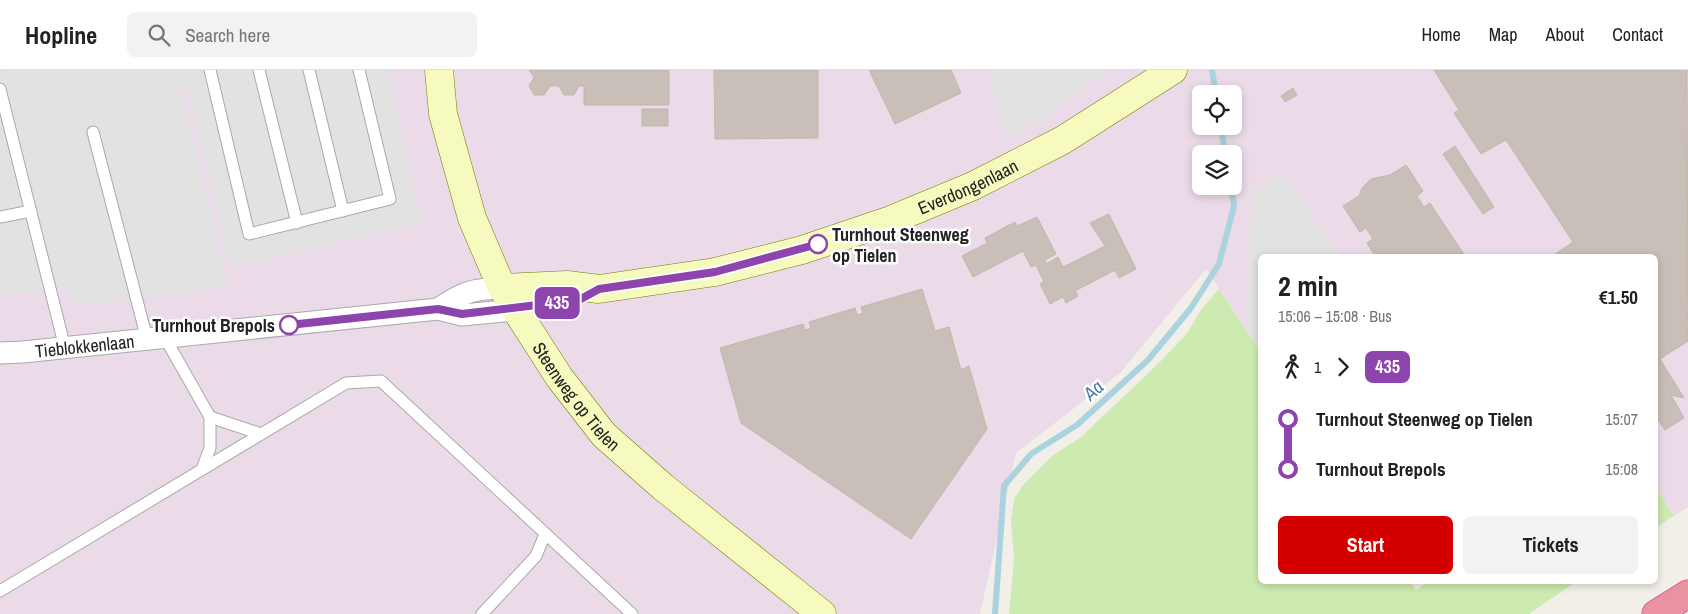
<!DOCTYPE html>
<meta charset="utf-8">
<style>
body{margin:0;font-family:"Archivo Narrow",sans-serif;background:#f2f2f2;color:#202124;height:100vh;display:flex;flex-direction:column;font-size:19px;white-space:nowrap}
*{box-sizing:border-box;margin:0}
p{font-size:16px;color:#757577}
.icon{flex:none;width:28px;height:28px;fill:none;stroke:currentColor;stroke-width:2;stroke-linecap:round;stroke-linejoin:round}
.map{position:relative;flex:1;overflow:hidden}
.drawer{position:absolute;left:1258px;top:184px;width:400px;height:330px;display:flex;flex-direction:column;background:#fff;border-radius:8px;box-shadow:0 2px 8px #0003}
.drawer>*{flex:none}
.badge{padding:0 10px;border-radius:8px;font-size:18px;line-height:32px}
.fabs{position:absolute;left:1192px;top:15px;display:grid;gap:10px}
.fabs a{display:grid;place-items:center;width:50px;height:50px;border-radius:8px;background:#fff;box-shadow:0 2px 8px #0003;font-size:25px}
.map>.badge{position:absolute;translate:-50% -50%;box-shadow:0 0 0 2px #fff}
.legs{display:flex;align-items:center;gap:8px;height:55px;padding:0 20px;font-size:16px}
.legs p{margin-inline-start:auto}
.headline{display:flex;align-items:center;justify-content:space-between;height:85px;padding:0 20px}
h1{font-size:28px;font-weight:700;line-height:38px}
.action{display:flex;gap:10px;margin-top:auto;padding:10px 20px}
.action a{flex:1;height:58px;border-radius:8px;background:#d40000;color:#fff;font-size:20px;font-weight:700;line-height:58px;text-align:center}
.action a+a{background:#f2f2f2;color:#202124}
ul{padding:0 20px;list-style:none}
li{display:flex;align-items:center;gap:18px;height:50px;font-size:19px}
li i{display:grid;place-items:center;width:8px;height:100%;margin:0 6px;background:currentColor}
li i::after{content:'';width:12px;height:12px;margin:-6px;border:4px solid;border-radius:50%;background:#fff}
li p{margin-inline-start:auto}
li:first-child i{background:linear-gradient(#0000 50%,currentColor 0)}
li:last-child i{background:linear-gradient(currentColor 50%,#0000 0)}
header{display:flex;align-items:center;gap:30px;box-sizing:border-box;height:70px;padding:0 25px;background:#fff;border-bottom:1px solid #e0e0e0}
header strong{font-size:24px}
nav{display:flex;gap:28px;margin-inline-start:auto;font-size:18px}
.search{width:350px;height:45px;background:#f2f2f2;display:flex;align-items:center;gap:12px;box-sizing:border-box;padding:0 18px;border-radius:8px;color:#757577;font-size:19px}
.map>svg:first-child{display:block}
</style>
<header>
<strong>Hopline</strong>
<div class="search"><svg class="icon" aria-label="search" viewBox="0 0 24 24"><circle cx="10" cy="10" r="6"/><path d="M15 15l6 6"/></svg>Search here</div>
<nav><a>Home</a><a>Map</a><a>About</a><a>Contact</a></nav>
</header>
<div class="map">
<svg width="1688" height="544" viewBox="0 0 1688 544">
<rect width="100%" height="100%" fill="#f2efe9"/>
<path fill="#ebdbe8" fill-rule="evenodd" d="M0 0H1688V437L1674 446 1655 416V186H1260V281L1206 199 1120 303 1016 383 980 544H0ZM1201 24H1234V56H1201ZM1201 84H1234V116H1201Z"/>
<g fill="#cdebb0">
<path d="M1219 219 1260 281V511H1410L1416 520 1429 511H1577L1529 544H1009L1014 489 1011 451 1014 429 1023 415 1052 386 1081 367 1163 289 1187 263 1202 238Z"/>
<path d="M1655 416 1674 446 1655 458Z"/>
</g>
<g fill="#e2e2e2">
<path d="M9 0H198L200 14 181 20 228 217 76 236 63 217 0 224V2Z"/>
<path d="M200 0H388L421 153 230 197 188 20 203 15Z"/>
<path d="M987 0H1109L1042 49 1006 69Z"/>
<path d="M1283 102 1340 186H1260V281L1248 263 1251 122Z"/>
</g>
<g fill="none" stroke-linecap="round" stroke-linejoin="round">
<g stroke="#aad3df" stroke-width="6">
<path d="M1212 0 1216 24"/>
<path d="M1221 56 1225 84"/>
<path d="M995 544 1004 416 1031 384 1077 355 1148 290 1191 238 1219 194 1234 136 1231 116"/>
</g>
</g>
<g fill="#c7bfb8" stroke="#c4b6ab">
<path d="M529 0H669V35H584V16H579L574 25H564L559 16H550L544 25H534L529 16 534 7Z"/>
<path d="M714 0H818V68L715 69Z"/>
<path d="M869 0H951L961 23 895 54Z"/>
<path d="M1434 0H1687L1688 271 1660 289 1684 328 1671 325 1684 348 1665 360 1655 345V186H1552L1573 172 1506 70 1481 84 1454 43 1459 40Z"/>
<path d="M1293 18 1297 25 1285 32 1281 26Z"/>
<rect x="642" y="39" width="26" height="17"/>
<path d="M1455 76 1494 137 1483 144 1443 84Z"/>
<path d="M1406 95 1423 121 1417 126 1424 137 1430 133 1465 186H1375L1367 173 1373 169 1366 158 1360 162 1343 136 1359 126 1362 118 1371 109 1390 105Z"/>
<path d="M1109 144 1136 199 1119 208 1115 200 1075 221 1078 226 1066 233 1063 227 1050 234 1040 214 1044 212 1036 195 1031 197 1023 181 973 207 962 186 987 173 985 168 1015 152 1017 156 1037 147 1056 184 1045 190 1046 194 1058 187 1063 197 1105 176 1090 153Z"/>
<path d="M922 219 935 261 949 257 961 300 969 296 987 359 911 469 741 353 720 278 803 254 805 260 811 258 809 252 855 238 857 245 863 243 861 237Z"/>
</g>
<g fill="none" stroke-linecap="round" stroke-linejoin="round">
<defs>
<g id="lane">
<path d="M210 0 249 164 390 129 359 0"/>
<path d="M259 0 297 153"/>
<path d="M309 0 343 141"/>
<path d="M0 19 65 278"/>
<path d="M93 62 147 269"/>
<path d="M0 147 31 141"/>
<path d="M165 268 210 347V378L202 399"/>
<path d="M210 347 261 364"/>
<path d="M0 521 346 313 381 311 632 544"/>
<path d="M482 544 536 486 545 464"/>
</g>
<g id="street">
<path d="M438 239C463 222 472 219 502 218"/>
<path id="s1" d="M0 283 23 282 438 239 462 245 515 240"/>
</g>
<g id="secondary">
<path id="s2" d="M439 0 443 44 472 148 502 218 559 307 604 365 663 417 822 544"/>
<path id="s3" d="M502 218 567 215 599 219 715 202 802 180 891 150 973 116 1063 70 1173 0"/>
</g>
<path id="highway" d="M1656 544 1688 524"/>
</defs>
<use href="#lane" stroke="#a9a9a9" stroke-width="13"/>
<use href="#street" stroke="#a9a9a9" stroke-width="23"/>
<use href="#secondary" stroke="#707d05" stroke-width="29"/>
<use href="#highway" stroke="#dc2a67" stroke-width="29"/>
<use href="#lane" stroke="#fff" stroke-width="11"/>
<use href="#street" stroke="#fff" stroke-width="21"/>
<use href="#secondary" stroke="#f7fabf" stroke-width="28"/>
<use href="#highway" stroke="#e892a2" stroke-width="28"/>
</g>
<g fill="none" stroke-linecap="round" stroke-linejoin="round">
<defs>
<path id="line-1" d="M289 255 438 239 462 244 579 230 599 219 715 202 818 174"/>
</defs>
<use href="#line-1" stroke="#fff" stroke-width="11"/>
<use href="#line-1" stroke="#8e44ad" stroke-width="8"/>
</g>
<g fill="#fff" stroke="#8e44ad" stroke-width="2.5">
<circle cx="818" cy="174" r="9"/>
<circle cx="289" cy="255" r="9"/>
</g>
<g text-anchor="middle" dominant-baseline="central" stroke-width="5" stroke-linejoin="round" paint-order="stroke">
<g font-size="18" fill="#222" stroke="#fff">
<text stroke="none"><textPath href="#s3" startOffset="482">Everdongenlaan</textPath></text>
<text stroke="none"><textPath href="#s1" startOffset="85">Tieblokkenlaan</textPath></text>
<text stroke="none"><textPath href="#s2" startOffset="360">Steenweg op Tielen</textPath></text>
</g>
<g font-size="18" font-weight="bold" fill="#222" stroke="#fff" text-anchor="start">
<text x="832" y="164">Turnhout Steenweg<tspan x="832" dy="21">op Tielen</tspan></text>
<text x="275" y="255" text-anchor="end">Turnhout Brepols</text>
</g>
<g font-size="19" font-style="italic" fill="#4a7aab" stroke="#fff">
<text transform="translate(1093 320) rotate(-43)">Aa</text>
</g>
</g>
</svg>
<div class="fabs">
<a><svg class="icon" aria-label="locate" viewBox="0 0 24 24"><circle cx="12" cy="12" r="6"/><path d="M12 2v4M12 18v4M2 12h4M18 12h4"/></svg></a>
<a><svg class="icon" aria-label="layers" viewBox="0 0 24 24"><path d="M12 4l9 5-9 5-9-5zM3 14l9 5 9-5"/></svg></a>
</div>
<b class="badge" style="left:557px;top:233px;background:#8e44ad;color:#fff">435</b>
<section class="drawer">
<div class="headline"><div><h1>2 min</h1><p>15:06 – 15:08 · Bus</p></div><b>€1.50</b></div>
<div class="legs"><svg class="icon" aria-label="walk" viewBox="0 0 24 24"><circle cx="13" cy="4" r="2"/><path d="M13 8l-2 6 4 7M11 14l-3 7M7 12l3-4h3l4 4"/></svg>1<svg class="icon" aria-label="forward" viewBox="0 0 24 24"><path d="M9 5l7 7-7 7"/></svg><b class="badge" style="background:#8e44ad;color:#fff">435</b></div>
<ul>
<li><i style="color:#8e44ad"></i><b>Turnhout Steenweg op Tielen</b><p>15:07</p></li>
<li><i style="color:#8e44ad"></i><b>Turnhout Brepols</b><p>15:08</p></li>
</ul>
<div class="action"><a>Start</a><a>Tickets</a></div>
</section>
</div>
